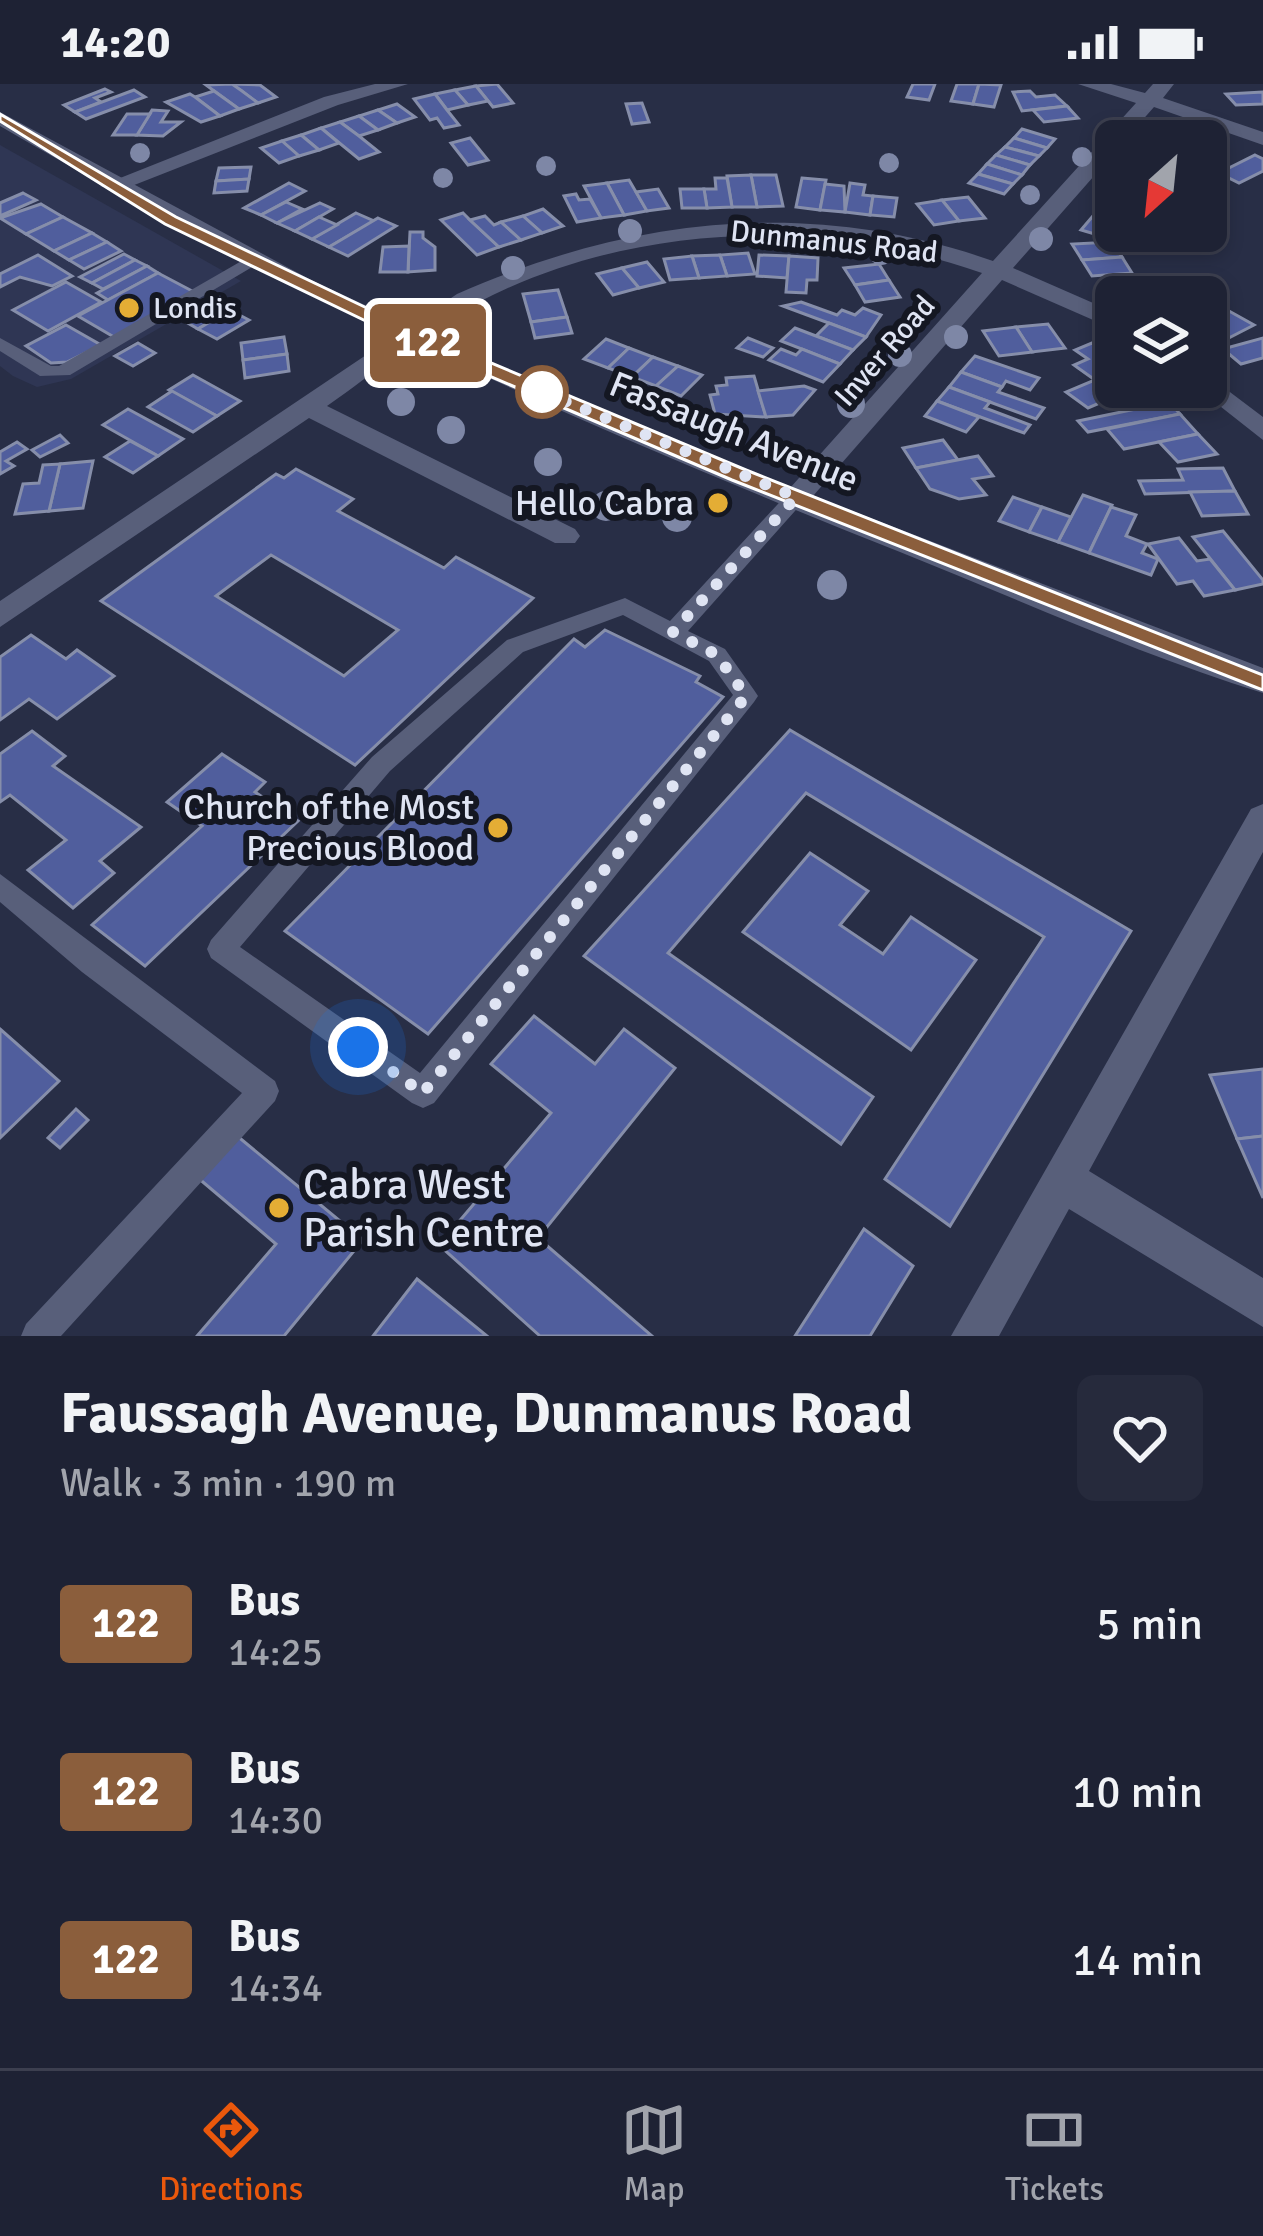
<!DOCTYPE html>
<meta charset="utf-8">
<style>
body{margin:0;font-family:Signika,sans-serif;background:#262a3c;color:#f1f3f6;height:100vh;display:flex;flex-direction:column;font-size:45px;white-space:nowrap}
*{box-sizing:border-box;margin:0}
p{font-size:39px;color:#a1a4ac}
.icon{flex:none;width:66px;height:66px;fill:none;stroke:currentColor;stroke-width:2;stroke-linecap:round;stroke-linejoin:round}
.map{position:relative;height:1252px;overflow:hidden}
.drawer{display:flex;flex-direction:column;background:#1e2234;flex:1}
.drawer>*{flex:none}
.badge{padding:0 24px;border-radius:9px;font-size:42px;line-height:78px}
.needle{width:78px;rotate:207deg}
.fabs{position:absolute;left:1095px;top:36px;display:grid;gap:24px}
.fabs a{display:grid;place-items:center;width:132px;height:132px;border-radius:18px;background:#1e2234;box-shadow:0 6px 18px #0003,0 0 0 3px #3c3f4f;font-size:60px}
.you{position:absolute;width:60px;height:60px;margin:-30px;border:9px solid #fff;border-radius:50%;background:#1a73e8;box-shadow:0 0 0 18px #1a73e833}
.map>.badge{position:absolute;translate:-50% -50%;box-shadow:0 0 0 6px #fff}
.round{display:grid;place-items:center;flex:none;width:126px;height:126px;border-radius:18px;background:#262a3c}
.head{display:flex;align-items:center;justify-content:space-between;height:204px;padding:0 60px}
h1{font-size:57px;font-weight:700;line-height:90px}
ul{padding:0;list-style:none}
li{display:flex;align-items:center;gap:36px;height:168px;padding:0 60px}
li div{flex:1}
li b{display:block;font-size:45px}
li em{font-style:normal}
li .badge{min-width:132px;font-weight:700;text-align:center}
.status{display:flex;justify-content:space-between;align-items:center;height:84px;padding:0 60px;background:#1e2234;direction:ltr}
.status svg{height:33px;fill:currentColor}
.tab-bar{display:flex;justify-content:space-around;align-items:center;height:168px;border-top:3px solid #3c3f4f;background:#1e2234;font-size:33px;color:#a1a4ac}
.tab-bar a{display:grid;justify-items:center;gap:6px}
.tab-bar .active{color:#ea580c}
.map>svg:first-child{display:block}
</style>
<div class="status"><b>14:20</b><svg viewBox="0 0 49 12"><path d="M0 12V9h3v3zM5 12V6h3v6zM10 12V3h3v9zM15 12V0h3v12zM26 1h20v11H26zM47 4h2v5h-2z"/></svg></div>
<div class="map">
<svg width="1263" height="1252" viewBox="0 0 1263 1252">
<rect width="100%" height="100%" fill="#282e46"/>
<path fill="#2f3654" d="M0 61 241 197 71 295 37 303 13 292 0 282Z"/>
<g fill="#505e9d" stroke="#868eaa" stroke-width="3" fill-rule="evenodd">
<path d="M232 0 260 1 276 13 258 19Z"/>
<path d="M232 0 242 7 258 19 239 25 206 1Z"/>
<path d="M497 0 508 13 513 19 493 23 476 2Z"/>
<path d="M935 0 929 16 907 13 913 0Z"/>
<path d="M957 0H979L973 20 951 17Z"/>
<path d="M979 0 1001 1 994 23 973 20Z"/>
<path d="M476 2 488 17 468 21 455 6Z"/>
<path d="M105 5 111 8 95 14 101 18 75 28 64 21Z"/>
<path d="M134 6 145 13 86 35 75 28Z"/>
<path d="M455 6 468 21 447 26 435 10Z"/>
<path d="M214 7 239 25 220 32 195 13Z"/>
<path d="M1030 7 1036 13 1055 11 1067 22 1022 27 1013 8Z"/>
<path d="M1263 8V20L1236 21 1226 10Z"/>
<path d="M190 10 195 13 220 32 201 38 166 18Z"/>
<path d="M435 10 447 26 459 41 444 44 437 34 430 36 414 15Z"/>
<path d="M642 19 649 38 632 40 626 20Z"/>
<path d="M397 20 415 33 397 39 378 26Z"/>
<path d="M1067 22 1078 34 1044 38 1033 26Z"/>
<path d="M152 26 168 27 161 38H181L163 52 137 51Z"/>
<path d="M378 26 397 39 378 46 359 32Z"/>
<path d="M127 30H150L137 51H113Z"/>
<path d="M359 32 378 46 359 52 340 38Z"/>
<path d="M340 38 359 52 379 68 359 75 321 44Z"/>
<path d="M321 44 339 59 319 66 301 51Z"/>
<path d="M1022 45 1055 55 1047 64 1014 54Z"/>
<path d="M301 51 319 66 299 72 282 57Z"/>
<path d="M470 54 488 76 468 81 451 59Z"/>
<path d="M1014 54 1047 64 1039 72 1005 63Z"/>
<path d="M282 57 299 72 279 79 261 64Z"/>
<path d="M1005 63 1039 72 1030 81 996 71Z"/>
<path d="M996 71 1030 81 1022 91 987 80Z"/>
<path d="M1255 71 1263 75V87L1239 99 1219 89Z"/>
<path d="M987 80 1022 91 1013 100 978 90Z"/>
<path d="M251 83 249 95 216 97 219 84Z"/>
<path d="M978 90 1013 100 1004 110 969 99Z"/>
<path d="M751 91H776L783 122 757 123Z"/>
<path d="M751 91 757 123H732L727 92Z"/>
<path d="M715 94H727L732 123 707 124 704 105H716Z"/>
<path d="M802 94 826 96 820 126 796 123Z"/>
<path d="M249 95 247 107 214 109 216 97Z"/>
<path d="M629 96 636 108 647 127 624 131 607 99Z"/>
<path d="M289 99 305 107 261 131 244 124Z"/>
<path d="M607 99 624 131 601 134 584 102Z"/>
<path d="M850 99 865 101 863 111 873 112 870 131 845 128Z"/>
<path d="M825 100 844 102 845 128 820 126Z"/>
<path d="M658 105 669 124 647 127 636 108Z"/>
<path d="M680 105H704L707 124H682Z"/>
<path d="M23 109 36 116 0 132V119Z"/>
<path d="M576 110 579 116 590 115 601 134 577 138 564 112Z"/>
<path d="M873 112 897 114 894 133 870 131Z"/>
<path d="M968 113 985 134 959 137 942 116Z"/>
<path d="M942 116 959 137 934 141 917 120Z"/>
<path d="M286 118 302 125 277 139 261 131Z"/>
<path d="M320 119 333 125 295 147 277 139Z"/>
<path d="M41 120 63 133 26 150 0 134Z"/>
<path d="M543 125 563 142 542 149 523 132Z"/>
<path d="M1098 126 1116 132V145L1105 153 1081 146Z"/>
<path d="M356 129 374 137 329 163 312 155Z"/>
<path d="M463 129 470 136 499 163 477 171 441 136Z"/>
<path d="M485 132 494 141 501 138 521 156 499 163 470 136Z"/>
<path d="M523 132 542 149 521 156 501 138Z"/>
<path d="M63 133 92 149 54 167 26 150Z"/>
<path d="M319 133 337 141 312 155 295 147Z"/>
<path d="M378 134 396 142 348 172 329 163Z"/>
<path d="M410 148H423V154L435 163V186L408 188Z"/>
<path d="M92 149 107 158 69 176 54 167Z"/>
<path d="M107 158 121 167 84 185 69 176Z"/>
<path d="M1112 158 1122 173 1082 176 1072 160Z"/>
<path d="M409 162 408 188H380L383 163Z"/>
<path d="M748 169 755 190 727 192 720 171Z"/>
<path d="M124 170 135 176 92 199 80 193Z"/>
<path d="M38 171 72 192 52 202 20 193 0 203V190Z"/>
<path d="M720 171 727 192 699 194 692 172Z"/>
<path d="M759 171 789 172 787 194 757 192Z"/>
<path d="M692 172 699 194 670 196 664 175Z"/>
<path d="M789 172 818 174 817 196H807L806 209 786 208Z"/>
<path d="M1122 173 1132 189 1092 192 1082 176Z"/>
<path d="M135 176 147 182 103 205 92 199Z"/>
<path d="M647 178 664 198 639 204 622 184Z"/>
<path d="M879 180 889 196 855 201 844 184Z"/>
<path d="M147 182 158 189 108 216 97 209Z"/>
<path d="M622 184 639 204 613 211 597 190Z"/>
<path d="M158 189 194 208 114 253 78 232Z"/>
<path d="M1149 192 1171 205 1138 213 1123 204Z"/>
<path d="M889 196 900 213 865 218 855 201Z"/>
<path d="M66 198 101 218 48 247 13 226Z"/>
<path d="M558 206 567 233 531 238 523 210Z"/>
<path d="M212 216 230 226 198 245 179 234Z"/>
<path d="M801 218 837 231 842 226 855 231 863 224 881 231 866 253 783 222Z"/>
<path d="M230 226 249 236 217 255 198 245Z"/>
<path d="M1229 227 1254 241 1217 260 1206 253V239Z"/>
<path d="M567 233 572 249 535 254 531 238Z"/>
<path d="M829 239 866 253 853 266 816 252Z"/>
<path d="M1048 240 1065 264 1032 268 1016 243Z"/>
<path d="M66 241 101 261 67 278 51 279 26 262Z"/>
<path d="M1016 243 1032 268 999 272 983 247Z"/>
<path d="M795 244 816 252 853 266 840 280 781 257Z"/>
<path d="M284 253 287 270 243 276 241 259Z"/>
<path d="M748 254 773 264 763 273 737 264Z"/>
<path d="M1263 254V274L1241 280 1223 265Z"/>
<path d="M606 255 629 264 608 284 584 275Z"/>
<path d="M138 259 155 269 133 282 115 272Z"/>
<path d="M1092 259 1116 276V287L1095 296 1074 281 1088 275 1075 266Z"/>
<path d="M629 264 653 273 632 293 608 284Z"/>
<path d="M781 265 796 271 802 265 840 280 823 298 769 276Z"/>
<path d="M287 270 289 287 245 294 243 276Z"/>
<path d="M975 272 1039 294 1030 306 1006 297 1002 303 961 288Z"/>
<path d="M653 273 678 282 656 302 632 293Z"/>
<path d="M678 282 702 291 681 312 656 302Z"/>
<path d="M1116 287V303H1137L1088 324 1066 308Z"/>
<path d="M961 288 1002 303 998 308 1044 324 1036 335 949 303Z"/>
<path d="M193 291 240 317 217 332 169 306Z"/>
<path d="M754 292 766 333 715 330 710 311 718 310 716 302 727 301 726 294Z"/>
<path d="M804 302 815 306 793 331 766 333 758 307Z"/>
<path d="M949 303 990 318 985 324 1030 341 1024 349 937 317Z"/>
<path d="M172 307 217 332 193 348 148 323Z"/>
<path d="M1163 311 1180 330 1088 348 1078 337 1131 326 1125 318Z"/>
<path d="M937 317 979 333 966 348 925 332Z"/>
<path d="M128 325 183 355 158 372 103 341Z"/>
<path d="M1180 330 1198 350 1124 365 1107 345Z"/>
<path d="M1198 350 1217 370 1178 378 1159 358Z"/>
<path d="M60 351 68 359 40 373 32 366Z"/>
<path d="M943 356 958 376 916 384 903 364Z"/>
<path d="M130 357 158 372 133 389 105 373Z"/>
<path d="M17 358 27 365 6 377 14 382 0 390V368Z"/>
<path d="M978 372 993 392 973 395 986 411 959 415 930 405 916 384Z"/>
<path d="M93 377 83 424 49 427 60 380Z"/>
<path d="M60 380 49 427 15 430 23 400 39 399 43 381Z"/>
<path d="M1223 384 1235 407 1145 410 1139 397 1183 396 1178 385Z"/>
<path d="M296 385 353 415 338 427 444 484 456 473 533 514 355 681 101 517 276 390 284 394ZM271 471 398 546 344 592 216 512Z"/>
<path d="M1235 407 1248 430 1202 432 1190 408Z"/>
<path d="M1083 411 1112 421 1089 469 1058 458Z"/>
<path d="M1013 413 1042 423 1029 448 999 437Z"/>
<path d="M1042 423 1071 433 1058 458 1029 448Z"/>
<path d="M1111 423 1136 431 1126 452 1147 460 1142 469 1158 475 1151 491 1089 469Z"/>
<path d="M1223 447 1263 496V500L1235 506 1193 453Z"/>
<path d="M1179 454 1197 477 1210 475 1235 506 1204 512 1193 497 1177 500 1148 460Z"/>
<path d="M605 546 700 592 696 598 723 613 428 950 285 847 574 555 585 563Z"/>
<path d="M31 551 66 575 77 566 114 592 57 635 29 615 0 636V573Z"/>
<path d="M790 646 1131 847 950 1142 885 1095 1044 853 806 709 668 869 873 1013 841 1060 584 872Z"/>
<path d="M32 647 65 672 53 682 141 743 100 777 114 789 73 824 28 786 66 756 10 711 0 718V670Z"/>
<path d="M222 670 265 698 255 708 298 737 145 882 92 841 202 742 167 718Z"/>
<path d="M810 769 868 807 840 841 883 870 911 833 976 876 911 966 743 848Z"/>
<path d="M534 932 595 980 624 945 675 984 538 1154 652 1252H540L439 1161 551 1029 491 980Z"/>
<path d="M0 945 59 997 0 1054Z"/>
<path d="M1263 985V1052L1237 1055 1210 991Z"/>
<path d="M76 1025 88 1036 60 1064 48 1054Z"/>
<path d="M236 1051 363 1156 284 1252H197L276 1160 197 1093Z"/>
<path d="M1263 1052V1114L1237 1055Z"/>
<path d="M864 1145 913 1182 870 1252H795Z"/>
<path d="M417 1195 487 1252H373Z"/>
</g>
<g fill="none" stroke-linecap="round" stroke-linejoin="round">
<g fill="#585f7a" fill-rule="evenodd">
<path d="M245 175 259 179 70 291 40 292 0 267V254L51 282H59Z"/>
<path d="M796 406 806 413 803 418 688 547 725 565 754 606 758 612 754 618 434 1019 423 1024 412 1019 211 874 207 865 211 856 372 673 507 556 625 514 670 537 789 408ZM623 531 709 577 733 611 420 989 240 863 390 687 523 568Z"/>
<path d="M0 790 275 997 279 1007 275 1017 61 1252H21L26 1240 242 1009 82 888 0 818Z"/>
</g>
<g fill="#585f7a" fill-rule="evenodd">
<path d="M375 0H408L338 21 119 107 100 102 324 13Z"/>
<path d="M1078 0H1111L1145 9 1153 0H1174L1163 14 1263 48V61L1154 23 1124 57H1116V67L1013 184 1116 229V246L1002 196 806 420 796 422 782 413 982 189C821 132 630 139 477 219 425 246 376 288 327 322L575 445 580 452 575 459H555L309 334 0 543V517L457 210C631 133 811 113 993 177L1136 19Z"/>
<path d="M1206 290 1263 333V356L1197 304 1206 303Z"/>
<path d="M1263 720V768L1089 1087 1263 1194V1243L1069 1125 999 1252H951L1251 725Z"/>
</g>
<path fill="#585f7a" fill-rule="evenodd" d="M0 28 311 196 468 269 789 403 1263 584V609C1140 571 1020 516 900 468 590 345 288 211 0 42Z"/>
</g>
<g fill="#7e87a6">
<circle cx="140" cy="69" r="10"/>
<circle cx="1082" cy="73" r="10"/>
<circle cx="889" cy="79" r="10"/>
<circle cx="546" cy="82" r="10"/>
<circle cx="443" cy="94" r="10"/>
<circle cx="1030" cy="111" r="10"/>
<circle cx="630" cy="147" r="12"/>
<circle cx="795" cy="155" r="12"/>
<circle cx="1041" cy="155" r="12"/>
<circle cx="881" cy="169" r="12"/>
<circle cx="513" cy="184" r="12"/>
<circle cx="956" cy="253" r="12"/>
<circle cx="900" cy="271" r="12"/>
<circle cx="401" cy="318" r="14"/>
<circle cx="851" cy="320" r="14"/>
<circle cx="451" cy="346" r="14"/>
<circle cx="548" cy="378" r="14"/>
<circle cx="606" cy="422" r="15"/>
<circle cx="677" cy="433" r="15"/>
<circle cx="832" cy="501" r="15"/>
</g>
<path fill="#8b5e3c" stroke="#fff" stroke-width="3" d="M0 30 176 133 415 247 746 386 1263 591V606L1255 603 732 396 403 255 165 140 0 37Z"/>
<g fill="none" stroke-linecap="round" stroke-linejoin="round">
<path stroke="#dfe4f3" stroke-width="12" stroke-dasharray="0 21.6" d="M358 963 423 1009 746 612 717 571 673 548 796 413 533 304 542 308"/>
</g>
<g fill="#e4ad35" stroke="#141722" stroke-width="4.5">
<circle cx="129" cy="224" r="12"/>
<circle cx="718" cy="419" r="12"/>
<circle cx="498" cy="744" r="12"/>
<circle cx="279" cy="1124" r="12"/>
</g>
<circle fill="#fff" stroke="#8b5e3c" stroke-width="6" cx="542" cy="308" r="24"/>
<g text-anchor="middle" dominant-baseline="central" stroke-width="12" stroke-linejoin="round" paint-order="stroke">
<g font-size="30" fill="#dfe4f3" stroke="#141722">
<text transform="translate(834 158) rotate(6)">Dunmanus Road</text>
<text transform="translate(885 267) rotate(-49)">Inver Road</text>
</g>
<g font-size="30" fill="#dfe4f3" stroke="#141722" text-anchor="start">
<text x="153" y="224">Londis</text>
</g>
<g font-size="36" fill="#dfe4f3" stroke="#141722">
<text transform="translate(734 348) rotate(22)">Fassaugh Avenue</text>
</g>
<g font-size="36" fill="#dfe4f3" stroke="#141722" text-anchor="end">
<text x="694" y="419">Hello Cabra</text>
<text x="474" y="723">Church of the Most<tspan x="474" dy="41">Precious Blood</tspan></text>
</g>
<g font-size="42" fill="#dfe4f3" stroke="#141722" text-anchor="start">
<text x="303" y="1100">Cabra West<tspan x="303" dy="48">Parish Centre</tspan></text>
</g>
</g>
</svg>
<div class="fabs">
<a><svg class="needle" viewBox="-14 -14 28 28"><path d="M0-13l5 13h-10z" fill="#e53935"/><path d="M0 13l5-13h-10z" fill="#a1a4ac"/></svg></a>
<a><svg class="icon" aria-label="layers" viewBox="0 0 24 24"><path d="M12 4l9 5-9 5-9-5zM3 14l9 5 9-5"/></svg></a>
</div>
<div class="you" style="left:358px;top:963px"></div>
<b class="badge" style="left:428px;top:259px;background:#8b5e3c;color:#fff">122</b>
</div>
<section class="drawer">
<div class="head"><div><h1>Faussagh Avenue, Dunmanus Road</h1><p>Walk · 3 min · 190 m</p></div><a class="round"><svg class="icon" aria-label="heart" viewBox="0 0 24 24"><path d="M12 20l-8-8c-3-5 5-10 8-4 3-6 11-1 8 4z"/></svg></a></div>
<ul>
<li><span class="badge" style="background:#8b5e3c;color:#fff">122</span><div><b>Bus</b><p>14:25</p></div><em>5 min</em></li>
<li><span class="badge" style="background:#8b5e3c;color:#fff">122</span><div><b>Bus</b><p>14:30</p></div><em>10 min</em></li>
<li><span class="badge" style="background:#8b5e3c;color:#fff">122</span><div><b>Bus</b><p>14:34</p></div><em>14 min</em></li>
</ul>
</section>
<nav class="tab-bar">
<a class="active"><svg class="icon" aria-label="directions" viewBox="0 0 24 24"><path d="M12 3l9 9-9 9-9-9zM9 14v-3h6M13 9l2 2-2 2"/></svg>Directions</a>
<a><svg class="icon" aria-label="map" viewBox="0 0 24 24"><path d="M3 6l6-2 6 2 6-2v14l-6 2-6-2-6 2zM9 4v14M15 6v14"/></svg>Map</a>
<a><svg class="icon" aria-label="tickets" viewBox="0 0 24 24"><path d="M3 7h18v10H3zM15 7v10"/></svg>Tickets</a>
</nav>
